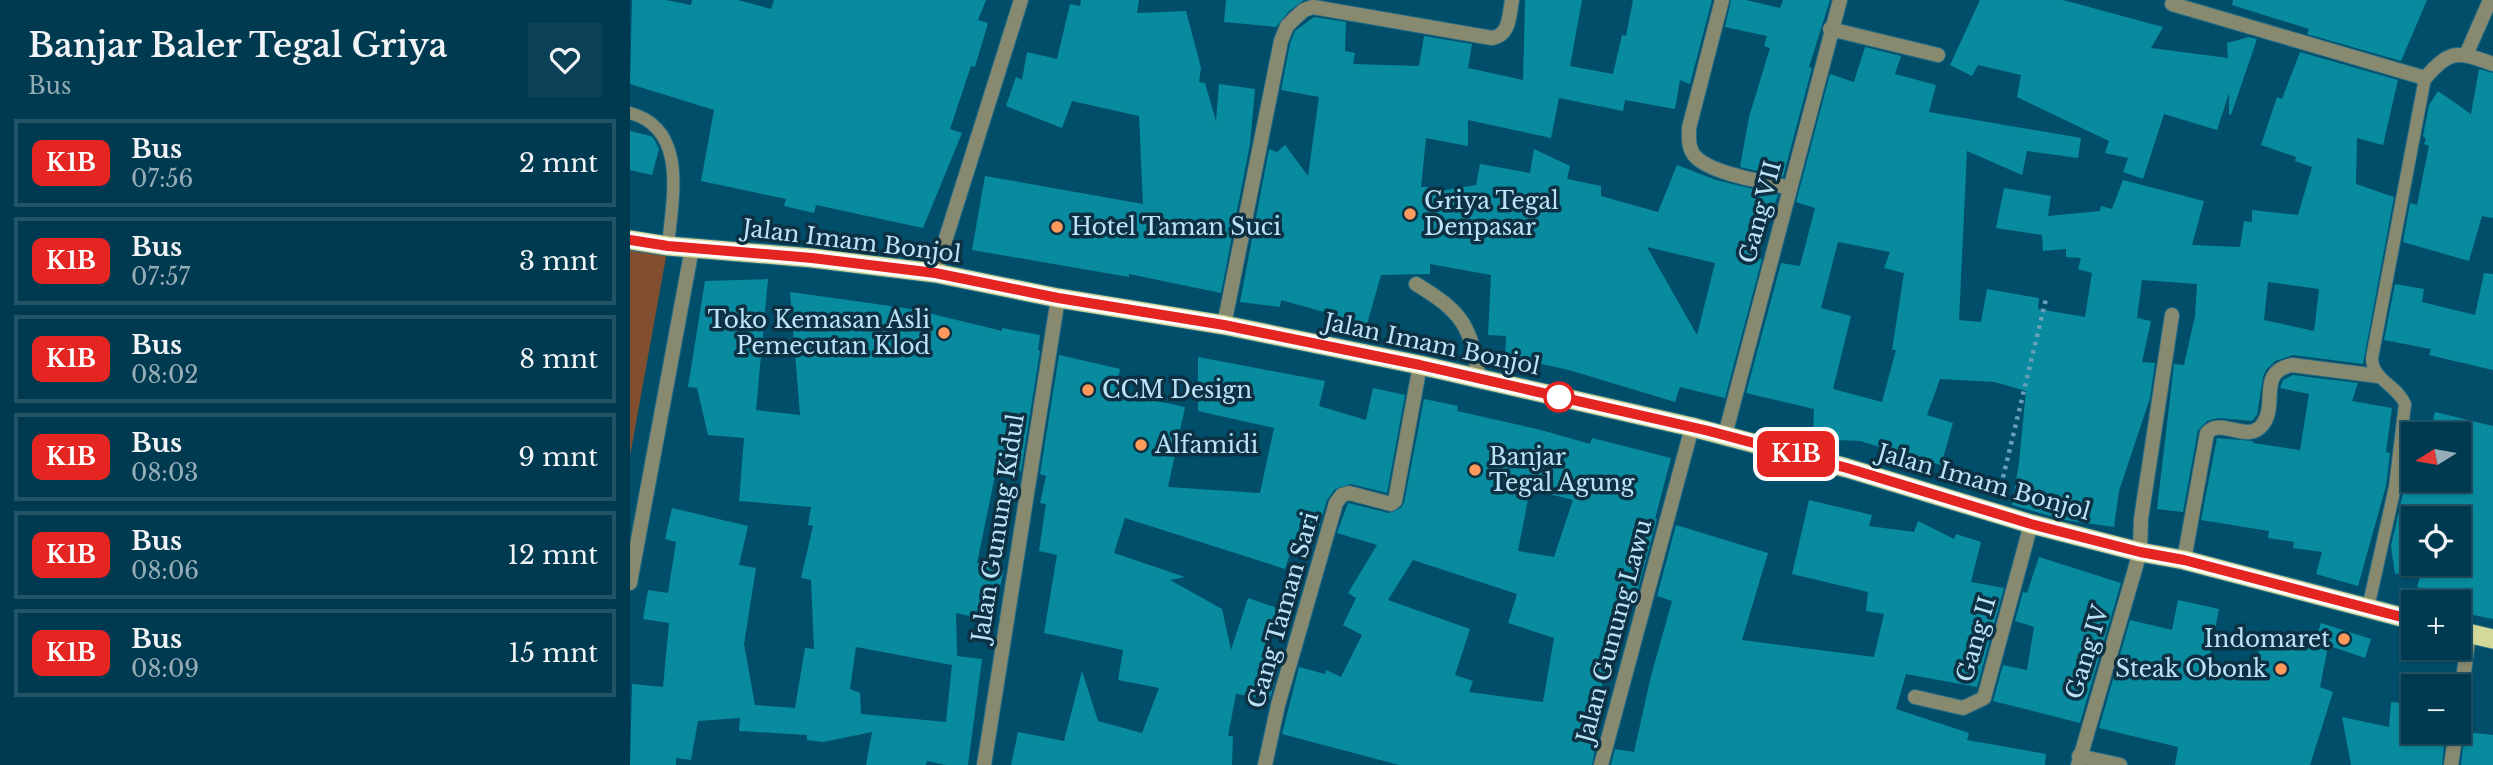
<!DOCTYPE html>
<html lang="id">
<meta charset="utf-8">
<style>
body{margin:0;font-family:"Libre Baskerville",serif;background:#0a4157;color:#f1f3f6;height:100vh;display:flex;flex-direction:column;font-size:26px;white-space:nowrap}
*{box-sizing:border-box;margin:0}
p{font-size:23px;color:#95adb7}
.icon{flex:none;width:38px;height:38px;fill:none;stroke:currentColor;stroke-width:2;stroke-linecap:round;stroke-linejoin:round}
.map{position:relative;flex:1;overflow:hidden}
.panel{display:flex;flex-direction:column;background:#003a50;width:630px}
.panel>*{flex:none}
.badge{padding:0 14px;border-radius:10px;font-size:24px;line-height:46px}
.needle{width:46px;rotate:259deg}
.controls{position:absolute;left:1771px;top:422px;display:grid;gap:14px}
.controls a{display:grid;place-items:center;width:70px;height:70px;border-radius:0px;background:#003a50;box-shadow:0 2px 5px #0004,0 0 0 2px #225467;font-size:35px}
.map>.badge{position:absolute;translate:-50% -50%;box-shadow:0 0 0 4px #fff}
.round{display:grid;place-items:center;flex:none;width:74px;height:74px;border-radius:0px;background:#0a4157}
.headline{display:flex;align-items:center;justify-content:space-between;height:119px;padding:0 28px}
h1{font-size:33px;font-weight:600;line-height:52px}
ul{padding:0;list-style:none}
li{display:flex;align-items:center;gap:21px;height:88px;margin:0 14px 10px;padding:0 14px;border:4px solid #225467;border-radius:0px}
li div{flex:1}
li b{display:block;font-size:26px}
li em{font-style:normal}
li .badge{min-width:77px;font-weight:700;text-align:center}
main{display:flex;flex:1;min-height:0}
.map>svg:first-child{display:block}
</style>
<main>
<section class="panel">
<div class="headline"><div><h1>Banjar Baler Tegal Griya</h1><p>Bus</p></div><a class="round"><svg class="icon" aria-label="heart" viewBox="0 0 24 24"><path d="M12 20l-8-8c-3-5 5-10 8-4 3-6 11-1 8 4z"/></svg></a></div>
<ul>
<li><span class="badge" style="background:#e52522;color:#fff">K1B</span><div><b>Bus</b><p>07:56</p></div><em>2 mnt</em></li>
<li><span class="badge" style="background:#e52522;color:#fff">K1B</span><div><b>Bus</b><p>07:57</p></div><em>3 mnt</em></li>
<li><span class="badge" style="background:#e52522;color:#fff">K1B</span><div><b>Bus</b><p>08:02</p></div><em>8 mnt</em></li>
<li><span class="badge" style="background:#e52522;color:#fff">K1B</span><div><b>Bus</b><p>08:03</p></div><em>9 mnt</em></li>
<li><span class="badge" style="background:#e52522;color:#fff">K1B</span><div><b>Bus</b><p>08:06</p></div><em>12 mnt</em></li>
<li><span class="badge" style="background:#e52522;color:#fff">K1B</span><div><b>Bus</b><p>08:09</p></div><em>15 mnt</em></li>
</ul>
</section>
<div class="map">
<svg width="1863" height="765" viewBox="0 0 1863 765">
<rect width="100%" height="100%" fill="#004e6a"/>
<path fill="#814e2f" d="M0 242 38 246 0 456Z"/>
<g fill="#088b9e" fill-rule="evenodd">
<path d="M2 0H36L61 5 62 0H108L141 9 144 0H356L348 20 358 23 345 67 341 66 320 129 332 133 293 228 186 205 184 213 154 206 156 199 71 181 84 110 0 84Z"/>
<path d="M451 0H509L507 13 556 11 571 68 569 82 575 83 586 121 589 84 625 89 620 144 591 293 499 274V277L342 250 355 176 513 204 509 116 442 101 432 128 376 106 386 77 392 80 397 52 427 59 440 4 450 6Z"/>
<path d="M596 0H674L659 11 646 27 594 22Z"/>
<path d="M895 0H952L940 66 983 74 992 35 996 36 1003 0H1082L1060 84 1050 80 1045 109 995 100 993 111 929 98 921 138 838 120V146L796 138 791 187H798V193L846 185 850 164 900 173 904 149 940 166 937 179 971 186V196L1028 212 1047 165 1086 180 1148 195 1144 206 1137 205 1126 258 1132 259 1095 398 1050 387 1045 402 939 370 875 356 876 336 858 335 861 275 800 264V274L751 275 737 324 651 300 650 307 610 302 639 149 647 152 655 145 678 176 689 97 651 90 660 44 665 31 684 17 716 22 715 51 725 53 723 64 789 66 794 36 842 44 838 68 893 80ZM1017 247 1085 263 1067 335Z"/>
<path d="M1101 0H1116L1150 8 1153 0H1200L1179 67 1182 68 1153 177 1110 167 1119 117 1140 48 1134 46 1137 36 1095 27Z"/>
<path d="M1350 0H1433L1533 27 1521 48 1598 58 1597 43 1619 37 1627 39 1601 115 1599 114V93L1587 130 1534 114 1513 179 1493 172 1498 158 1475 153 1479 141 1387 97 1391 75 1348 65 1342 76 1320 65Z"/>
<path d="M1603 0H1797L1771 61 1677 34 1679 29 1602 5Z"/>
<path d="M1235 47 1271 56 1265 74 1306 85 1299 112 1451 138 1448 158 1397 151 1392 175 1337 151 1329 320 1351 322 1357 289 1409 298 1408 309 1455 317 1462 273 1448 269 1451 258 1436 257V249L1413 251 1412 235 1366 228 1374 188 1421 196 1418 216 1470 211 1471 206 1482 209 1493 180 1574 201 1562 245 1610 247 1614 221 1622 222V210L1668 215 1682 167 1665 161 1666 157 1631 145 1647 97 1652 99 1670 52 1768 80 1753 145 1727 138 1726 184 1764 197 1733 364 1663 355 1645 361 1636 370 1633 377 1627 415 1622 421 1588 418 1577 421 1568 430 1553 512 1527 509 1544 364 1554 365 1565 316 1567 284 1512 280 1507 318 1521 321 1512 362 1525 363 1520 398 1489 491 1484 527 1435 520 1382 505 1389 463 1396 391 1365 382 1310 379 1297 415 1323 423 1311 465 1230 441 1183 439 1184 409 1116 393 1151 263 1170 266 1185 208 1166 202 1200 74 1224 82ZM1208 242 1260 252 1254 268 1274 273 1262 350H1266L1252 402 1203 389 1221 316 1191 308ZM1638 282 1689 289 1684 331 1634 320Z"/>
<path d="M1849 69 1863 73V218L1852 216 1839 261 1773 242 1780 203 1787 205 1799 146 1794 144 1796 139 1793 136 1799 105 1808 91 1841 114Z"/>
<path d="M0 131 21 136 24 139 29 149 22 175 0 170Z"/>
<path d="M1854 273 1863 274V370L1799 355 1801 349 1754 340 1765 284 1794 289 1792 302 1845 315Z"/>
<path d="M138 279 126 410 170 415 160 292 282 309 372 331V328L410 335 408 350 410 351 391 471 367 466 347 563 374 570 362 621 326 613 327 656 352 659 338 765H316L297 761 296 765H236L242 732 193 742 177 740V735L109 731 110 718 68 721 61 760 46 758V765H0L2 684 33 687 39 623 13 619 18 590 38 593 46 542 35 539 42 508 118 526 109 565 126 568 114 644 125 705 165 708 175 648 184 649 181 580 171 578 183 526 178 525 181 507 109 501 114 438 78 435 67 388 58 387 75 281ZM226 647 322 665 316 722 231 714 230 693 220 689Z"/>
<path d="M429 355 490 369 486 392 555 407 538 487 630 493 644 428 568 411V357L695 381 689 406 736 420 743 388 775 395 757 493 721 484 705 489 697 500 689 527 675 523 672 533 667 532 655 569 495 518 484 553 555 577 540 580 592 609 601 650 618 598 647 608 631 657 650 662 640 699 606 694 598 736H603L602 765H381L388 732 434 741 452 671 468 721 512 733 529 688 488 680 493 650 414 633 427 555 409 551 416 504 410 503 416 476 410 474Z"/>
<path d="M1663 375 1728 383 1722 401 1762 408 1756 452 1760 453 1756 486 1728 586 1686 574 1692 552 1663 548 1664 542 1638 538 1639 531 1571 520 1587 438 1623 441V443L1670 450 1679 394 1650 388 1653 380Z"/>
<path d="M794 399 828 406 827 411 911 430 960 444 962 438 1041 458 1025 519H1027L1008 590 1004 589 988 658 978 655 969 699 974 701 961 744 966 745 962 765H769L652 734 669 667 695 674 696 670 711 677 732 635 713 625 726 598 718 593 747 545 707 533 718 503 759 513 771 508 774 503ZM900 489 943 500 924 557 888 551ZM783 560 887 594 878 623 924 638 913 702 839 692 843 681 825 675 840 629 758 600Z"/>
<path d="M1805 412 1863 426V619L1829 612V602H1816L1818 596 1787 587 1794 564H1829V518H1783V571L1765 574 1761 546 1774 489 1777 457 1783 458V480H1829V434H1800Z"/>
<path d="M1179 500 1242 515 1239 526 1284 532 1288 521 1324 539 1326 534 1351 542 1341 582 1374 588 1347 687 1276 674 1266 709 1339 733 1337 740 1416 754 1415 765H981L985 749 1004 752 1021 676 1042 601 1027 596 1046 525 1138 553 1112 640 1244 657 1254 614 1236 611 1238 592 1162 574Z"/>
<path d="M1409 557 1491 583 1450 723 1363 701 1373 665 1397 670 1404 627 1385 621 1393 592 1397 593Z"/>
<path d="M1548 600 1589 609 1579 660 1624 673 1633 631 1698 646 1690 687 1703 692 1680 765H1545L1548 747 1469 728 1500 620 1542 630Z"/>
<path d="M1691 623 1741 639 1735 658 1685 641Z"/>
<path d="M1761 702 1783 704V721L1779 739 1814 745 1812 765H1721L1712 717 1759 727Z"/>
<path d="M1835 732 1863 735V765H1831Z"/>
</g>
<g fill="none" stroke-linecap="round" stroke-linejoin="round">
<defs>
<g id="service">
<path d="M0 113C59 129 42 200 38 246"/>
<path d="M1738 608 1765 487 1775 404C1767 385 1742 380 1742 358L1795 78"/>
</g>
<g id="minor">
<path d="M1092 0 1059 128C1059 138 1058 147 1064 155 1079 174 1137 182 1160 188"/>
<path d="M1542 4 1795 78C1821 49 1827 51 1863 64"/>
<path d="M1200 29 1308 55"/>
<path d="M1836 55 1860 0"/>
<path d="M786 284C832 312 841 325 849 379"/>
<path d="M594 325 651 41 657 26 665 18 674 10 683 7 862 38C880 35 879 16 882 0"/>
<path d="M1095 435 1210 0"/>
<path d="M1554 560 1577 433C1591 416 1618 445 1633 424 1648 403 1627 372 1662 365L1748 376"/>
<path d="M0 583 62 248"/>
<path d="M1285 697 1333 708 1354 698 1401 524"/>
<path d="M1829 711 1839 634"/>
<path d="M1449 756 1490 765"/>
<path d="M354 765 428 298"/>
<path d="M635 765 648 705 706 503 712 495 719 493 761 504 765 501 790 365"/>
<path d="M971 765 1062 427"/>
<path d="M1448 765 1510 552 1511 519 1542 315"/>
<path d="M1821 765 1826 732"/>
</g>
<path id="tertiary" d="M305 273 391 0"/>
<g id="trunk">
<path d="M0 240 38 246 182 258 305 273 428 298 594 325 790 365 1062 427 1217 468 1401 524 1510 552 1554 560 1783 620"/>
<path d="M1829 631 1863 639"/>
</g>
</defs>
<use href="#service" stroke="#266c86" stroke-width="14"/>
<use href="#minor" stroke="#266c86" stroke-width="16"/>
<use href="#tertiary" stroke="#266c86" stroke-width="16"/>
<use href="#trunk" stroke="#266c86" stroke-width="21"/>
<path stroke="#67a0b8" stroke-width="4.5" stroke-dasharray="3.5 5" stroke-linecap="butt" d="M1369 494 1416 299"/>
<use href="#service" stroke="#888a6f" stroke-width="12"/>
<use href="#minor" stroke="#888a6f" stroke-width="14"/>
<use href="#tertiary" stroke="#888a6f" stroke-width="14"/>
<use href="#trunk" stroke="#d4d99a" stroke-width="19"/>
</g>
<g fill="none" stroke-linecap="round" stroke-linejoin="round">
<defs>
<path id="line" d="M0 240 38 246 182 258 305 273 428 298 594 325 790 365 1079 431 1217 468 1401 524 1510 552 1554 560 1783 620"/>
</defs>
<use href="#line" stroke="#fff" stroke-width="16"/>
<use href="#line" stroke="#e52522" stroke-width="10"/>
</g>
<g fill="#ff9a5b" stroke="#0d3142" stroke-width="2.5">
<circle cx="780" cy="214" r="7"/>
<circle cx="427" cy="227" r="7"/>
<circle cx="314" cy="333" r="7"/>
<circle cx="458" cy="390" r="7"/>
<circle cx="511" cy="445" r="7"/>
<circle cx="845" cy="470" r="7"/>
<circle cx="1714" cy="639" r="7"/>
<circle cx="1651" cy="669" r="7"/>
</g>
<circle fill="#fff" stroke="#e52522" stroke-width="3.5" cx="929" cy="397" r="14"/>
<g text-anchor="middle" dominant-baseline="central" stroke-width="7" stroke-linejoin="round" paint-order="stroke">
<g font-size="23" fill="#bce3f8" stroke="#0d3142" text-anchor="start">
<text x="794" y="201">Griya Tegal<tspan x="794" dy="26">Denpasar</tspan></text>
<text x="441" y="227">Hotel Taman Suci</text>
<text x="300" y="320" text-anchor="end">Toko Kemasan Asli<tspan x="300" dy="26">Pemecutan Klod</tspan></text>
<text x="472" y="390">CCM Design</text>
<text x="525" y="445">Alfamidi</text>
<text x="859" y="457">Banjar<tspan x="859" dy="26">Tegal Agung</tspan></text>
<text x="1700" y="639" text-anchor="end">Indomaret</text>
<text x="1637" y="669" text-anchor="end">Steak Obonk</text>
</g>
<g font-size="23" fill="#bce3f8" stroke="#0d3142">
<text transform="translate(1130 212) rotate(-75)">Gang VII</text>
<text transform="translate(222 241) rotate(7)">Jalan Imam Bonjol</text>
<text transform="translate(802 344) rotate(12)">Jalan Imam Bonjol</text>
<text transform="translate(1354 482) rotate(16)">Jalan Imam Bonjol</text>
<text transform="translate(368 528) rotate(-81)">Jalan Gunung Kidul</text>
<text transform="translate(653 610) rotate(-74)">Gang Taman Sari</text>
<text transform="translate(984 631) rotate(-75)">Jalan Gunung Lawu</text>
<text transform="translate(1346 639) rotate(-74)">Gang II</text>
<text transform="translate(1457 652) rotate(-73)">Gang IV</text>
</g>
</g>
</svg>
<div class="controls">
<a><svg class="needle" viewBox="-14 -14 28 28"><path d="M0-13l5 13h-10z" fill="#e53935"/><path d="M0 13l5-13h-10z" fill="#95adb7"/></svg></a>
<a><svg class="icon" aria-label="locate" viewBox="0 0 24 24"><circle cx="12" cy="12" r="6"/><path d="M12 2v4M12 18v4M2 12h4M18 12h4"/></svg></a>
<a>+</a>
<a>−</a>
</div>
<b class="badge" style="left:1166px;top:454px;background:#e52522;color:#fff">K1B</b>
</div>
</main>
